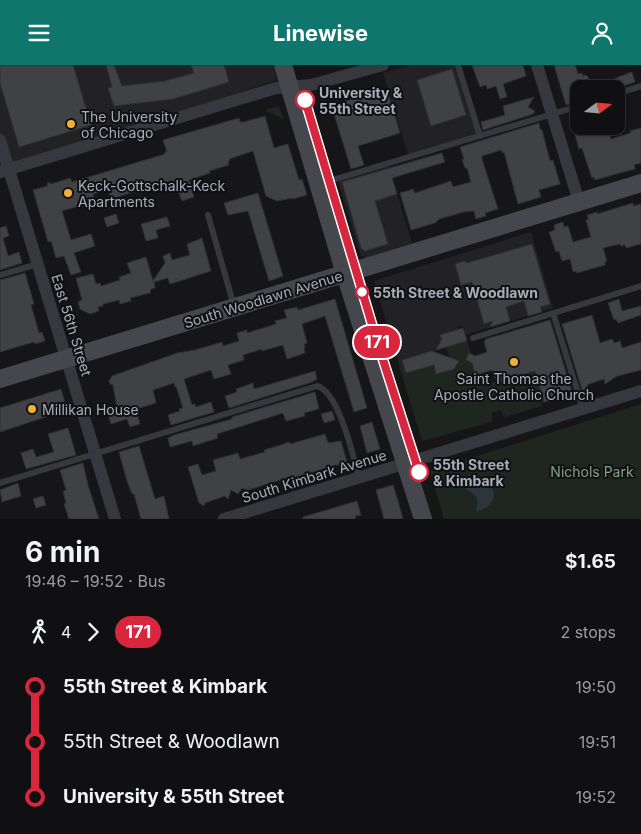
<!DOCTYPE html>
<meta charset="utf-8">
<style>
body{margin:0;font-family:Inter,sans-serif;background:#19191b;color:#f1f3f6;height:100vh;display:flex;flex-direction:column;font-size:19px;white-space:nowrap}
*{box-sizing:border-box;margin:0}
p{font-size:16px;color:#9c9d9f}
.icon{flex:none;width:28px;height:28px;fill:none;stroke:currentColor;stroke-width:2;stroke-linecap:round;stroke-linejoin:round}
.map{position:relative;height:454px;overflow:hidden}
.sheet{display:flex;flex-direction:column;background:#101012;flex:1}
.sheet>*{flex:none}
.badge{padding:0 10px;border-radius:16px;font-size:18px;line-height:32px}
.needle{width:32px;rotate:74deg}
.controls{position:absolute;left:570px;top:15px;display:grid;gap:10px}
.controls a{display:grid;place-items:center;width:55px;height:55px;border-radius:10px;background:#101012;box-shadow:0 1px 4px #0004,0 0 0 1px #303032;font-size:25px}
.map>.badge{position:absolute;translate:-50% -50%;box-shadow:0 0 0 2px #fff}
.legs{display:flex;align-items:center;gap:8px;height:55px;padding:0 25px;font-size:16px}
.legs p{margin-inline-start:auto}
.summary{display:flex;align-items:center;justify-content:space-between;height:85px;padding:0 25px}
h1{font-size:28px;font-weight:700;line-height:38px}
ul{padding:0 25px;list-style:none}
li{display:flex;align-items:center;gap:18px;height:55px;font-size:19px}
li i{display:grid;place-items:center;width:8px;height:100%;margin:0 6px;background:currentColor}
li i::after{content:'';width:12px;height:12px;margin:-6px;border:4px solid;border-radius:50%;background:#101012}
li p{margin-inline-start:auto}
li:first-child i{background:linear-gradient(#0000 50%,currentColor 0)}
li:last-child i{background:linear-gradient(currentColor 50%,#0000 0)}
header{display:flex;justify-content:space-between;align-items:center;height:65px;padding:0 25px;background:#0f766e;color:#fff;font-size:22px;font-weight:700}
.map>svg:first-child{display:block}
</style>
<header><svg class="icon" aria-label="menu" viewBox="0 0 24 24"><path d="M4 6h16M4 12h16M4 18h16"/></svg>Linewise<svg class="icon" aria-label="person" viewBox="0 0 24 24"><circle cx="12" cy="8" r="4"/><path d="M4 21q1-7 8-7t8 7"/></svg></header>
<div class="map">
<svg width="641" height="454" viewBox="0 0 641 454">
<rect width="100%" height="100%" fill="#161618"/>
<g fill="#222225">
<path d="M0 0H273L277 15 0 107Z"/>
<path d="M410 0H458L480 71 409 92 383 8Z"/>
<path d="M388 98 412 178 368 193 361 191 337 114Z"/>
<path d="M531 167 553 243 465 270 463 261 457 262 458 265 440 270 442 274 437 285 398 297 374 216Z"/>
</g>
<g fill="#1e261f">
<path d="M278 41 280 44 284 55 265 45Z"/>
<path d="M467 276 471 289H469L468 296 472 298 474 305 471 309 477 313 479 321 535 306 544 337 541 338 542 341 505 352 503 350 501 345 492 348V357L422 376 398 297 402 295 407 308 434 300 436 309 457 299 455 294H450L446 282Z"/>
<path d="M641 339V454H444L430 406Z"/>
</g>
<path fill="#2c353c" d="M480 416C501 420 497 444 476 446 480 435 476 429 466 424L473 417Z"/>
<g fill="#404145" stroke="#303034">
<path d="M0 0H73L91 60 19 82 0 18Z"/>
<path d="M106 0H114L122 21 165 16 194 8 191 0H224L229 17 173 34 114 41 108 23 112 22Z"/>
<path d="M472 0H523L526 11 503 19 507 32 500 34 496 21 487 24 486 20 480 22Z"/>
<path d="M554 0H575L578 9 582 8 583 11 586 10 588 12 591 24H579V36L566 40Z"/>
<path d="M452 4 466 50 431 61 417 15Z"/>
<path d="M632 7 635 17 617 23 613 14Z"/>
<path d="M387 24 400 68 358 81 364 100 351 104 334 49 342 47 339 38Z"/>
<path d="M534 32 528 42 535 46 533 49 483 65 481 57 505 50 503 41Z"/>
<path d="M579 46V61H607L611 74 631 68 630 66 641 63V98L634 100 635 104 623 107 595 115 594 112 592 113 582 83 579 84 569 49Z"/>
<path d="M265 51 274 83 288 79 299 115 302 114 307 130 293 134 292 133 277 136 266 131 253 86 229 94 230 95 228 96 229 100 209 106 210 108 189 115 194 132 182 136 178 126H176L173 115 111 134 108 125 93 129 94 134 91 135 92 137 62 146 71 175 91 169 95 181 74 188 81 207 71 210 64 191 56 193 51 176 48 177 33 125 47 121 48 117 51 119 70 113 72 117 165 89 164 87H167L163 75 239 53 240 57H244Z"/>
<path d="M539 58 540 64 542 65 550 96 553 95 560 119 539 125 541 132 518 139 504 87 502 88 501 85 482 91V94L498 144 485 148 486 151 476 154 474 146 464 147 439 154 435 158 411 165 400 128 413 124 415 128 451 116 453 122 471 117 467 103H465L462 94H464L460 82Z"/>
<path d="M442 88 445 97 392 113 397 129 375 136 388 179 365 186 361 183 342 117Z"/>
<path d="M258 128 283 211 269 216 248 146 228 150 224 138Z"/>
<path d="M633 138V141L641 139V179L626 183 625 180 621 181 620 179 603 183 607 196 605 197V200L577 208 576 206 573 207 570 194 562 196 559 186 556 187 549 167 555 165 554 160 563 157 564 162 568 161 573 177 591 172 586 155 589 154 587 150 597 147V149Z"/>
<path d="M116 149 119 158 107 162 104 153Z"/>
<path d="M167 152 170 161 156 165 158 173 146 176 141 159Z"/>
<path d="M6 161 9 171 3 173 8 191 19 187 22 198 0 205V163Z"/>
<path d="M202 173 211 206 170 219 168 213 154 217 155 223 151 224 150 228 130 233 131 236 120 239 119 235 103 239V241L98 242 99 246 90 249 80 244 78 237 82 235 76 213 93 209 96 219 100 218 101 221 120 215 119 212 131 208 127 198 146 192 153 216 165 198 163 191 170 188 172 195 190 190 187 179Z"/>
<path d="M532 179 550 239 540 242 542 247 528 251 524 236 506 242 510 256 490 262 493 256 484 259 472 217 461 220 455 199 464 196 467 198Z"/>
<path d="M25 208 34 239 31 240 39 268 42 267 45 276 35 279 34 277 0 287V215Z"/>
<path d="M335 234 367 343 354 347 325 251 302 259 307 278 304 279 305 283H304L305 288 287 294 283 280 262 286V284L243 290 244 295 228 300 231 309 214 314 211 305 184 314 192 340 195 339 196 342 211 337 214 347 171 360 168 350 180 346 179 344 183 343 176 321 175 322 174 318 153 325 156 338 136 344 140 359 130 362 127 354 111 359 107 346 117 342 113 320 110 319 109 316 112 311 177 288 195 285 222 277 223 281 239 276 237 268 247 265V268L276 259 275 256 287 253 284 245 297 242 298 245Z"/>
<path d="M619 234 622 246 641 241V250L618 258 616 254 614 255 608 238Z"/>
<path d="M592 250 600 278 612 274 614 278 620 276 622 283 641 277V305L617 311 605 319 604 314 589 319 587 320 588 324 582 325 562 259Z"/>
<path d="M550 255 573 330 544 337 535 306 499 317 496 316 492 305 470 312 474 305 472 298 466 295 469 288 475 291 487 287 484 277 486 274Z"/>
<path d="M463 263 467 276 436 285 442 274 440 270Z"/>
<path d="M432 286 459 296 454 304 436 309 434 300 406 308 402 295Z"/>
<path d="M315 306 317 314 312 317 229 343 225 331 237 327 236 324 253 318 254 324Z"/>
<path d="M61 324 67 345 0 367V343Z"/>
<path d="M315 327 319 344 304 348 305 351 286 356 283 348 217 369 218 373 193 381 192 376 170 382 168 373 174 370 232 354V352Z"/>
<path d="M332 346 335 355 324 358 321 349Z"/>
<path d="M372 357 380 384 367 388 360 361Z"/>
<path d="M68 363 76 390 26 404 21 388 33 384 36 392 54 387 48 369Z"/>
<path d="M325 369 328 378 341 376 349 404 341 400H336L290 414V412L248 425 242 423 238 429 231 425 228 434 225 431 205 438 204 441 199 438 188 402 198 399 202 410 216 406 213 395 238 388 240 394 265 387 264 385 281 380 289 377 290 379Z"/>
<path d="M139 381 155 434 164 431 169 454H141L134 429H132L127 416 119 387Z"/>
<path d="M83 398 88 420 99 454H69L64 439 66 438 63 426 66 425 60 405Z"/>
<path d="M18 418 21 431 2 437 0 425Z"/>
<path d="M393 420 398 436 403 454H384L381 443 376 425Z"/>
<path d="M43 431 46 440 36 443 33 434Z"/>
<path d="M357 436 361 450 355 451 356 454H303V452Z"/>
</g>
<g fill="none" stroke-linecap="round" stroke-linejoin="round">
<g stroke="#37383d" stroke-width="6">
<path d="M458 0 480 71"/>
<path d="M616 29 641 21"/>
<path d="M329 116 579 41"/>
<path d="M208 150 234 241"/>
<path d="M0 210 38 199"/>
<path d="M553 248 583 344"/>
<path d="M473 273 641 221"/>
<path d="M0 418 317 321C339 327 353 391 359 412"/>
</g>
<g stroke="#37383d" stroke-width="12">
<path d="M537 0 579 137"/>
<path d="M0 75 115 454"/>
<path d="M0 107 276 23 311 20 383 0"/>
<path d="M224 454 641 326"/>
</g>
<g stroke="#45474d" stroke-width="18">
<path d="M283 0 345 209 423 454"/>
<path d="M0 314 641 118"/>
</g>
</g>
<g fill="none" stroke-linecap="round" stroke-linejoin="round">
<defs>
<path id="line-1" d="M305 35 377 276 419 407"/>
</defs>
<use href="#line-1" stroke="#fff" stroke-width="11"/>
<use href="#line-1" stroke="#d7263d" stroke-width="8"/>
</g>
<g fill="#fff" stroke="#d7263d" stroke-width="2.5">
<circle cx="305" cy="35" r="9"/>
<circle cx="362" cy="227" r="6"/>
<circle cx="419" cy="407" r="9"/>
</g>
<g fill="#f2b134" stroke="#111113" stroke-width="2">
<circle cx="71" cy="59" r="5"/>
<circle cx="68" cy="128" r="5"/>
<circle cx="514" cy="297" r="5"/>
<circle cx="32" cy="344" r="5"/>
</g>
<g text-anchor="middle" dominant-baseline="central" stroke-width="4" stroke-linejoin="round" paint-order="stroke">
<g font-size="14" font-weight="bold" fill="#a8adb8" stroke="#111113" text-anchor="start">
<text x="319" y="27">University &amp;<tspan x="319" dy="16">55th Street</tspan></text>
<text x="373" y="227">55th Street &amp; Woodlawn</text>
<text x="433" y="399">55th Street<tspan x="433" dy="16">&amp; Kimbark</tspan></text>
</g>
<g font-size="14" fill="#a8adb8" stroke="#111113" text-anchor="start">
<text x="81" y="51">The University<tspan x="81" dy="16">of Chicago</tspan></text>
<text x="78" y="120">Keck-Gottschalk-Keck<tspan x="78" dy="16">Apartments</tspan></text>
<text x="514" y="313" text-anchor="middle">Saint Thomas the<tspan x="514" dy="16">Apostle Catholic Church</tspan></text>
<text x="42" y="344">Millikan House</text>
</g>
<g font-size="14" fill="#a8adb8" stroke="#111113">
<text transform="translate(263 234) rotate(-17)">South Woodlawn Avenue</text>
<text transform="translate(72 260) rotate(73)">East 56th Street</text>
<text transform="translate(314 411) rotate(-17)">South Kimbark Avenue</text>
</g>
<g font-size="14" fill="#7fa381" stroke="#111113">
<text x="592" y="406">Nichols Park</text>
</g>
</g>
</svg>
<div class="controls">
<a><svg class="needle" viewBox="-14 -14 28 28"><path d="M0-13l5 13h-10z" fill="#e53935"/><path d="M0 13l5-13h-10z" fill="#9c9d9f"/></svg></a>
</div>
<b class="badge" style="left:377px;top:277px;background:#d7263d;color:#fff">171</b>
</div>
<section class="sheet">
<div class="summary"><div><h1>6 min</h1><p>19:46 – 19:52 · Bus</p></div><b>$1.65</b></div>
<div class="legs"><svg class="icon" aria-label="walk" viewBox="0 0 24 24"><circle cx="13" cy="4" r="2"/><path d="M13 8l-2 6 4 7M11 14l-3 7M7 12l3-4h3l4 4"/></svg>4<svg class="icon" aria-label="forward" viewBox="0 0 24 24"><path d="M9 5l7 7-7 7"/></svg><b class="badge" style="background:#d7263d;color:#fff">171</b><p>2 stops</p></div>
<ul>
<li><i style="color:#d7263d"></i><b>55th Street &amp; Kimbark</b><p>19:50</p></li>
<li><i style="color:#d7263d"></i><span>55th Street &amp; Woodlawn</span><p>19:51</p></li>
<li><i style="color:#d7263d"></i><b>University &amp; 55th Street</b><p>19:52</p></li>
</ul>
</section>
